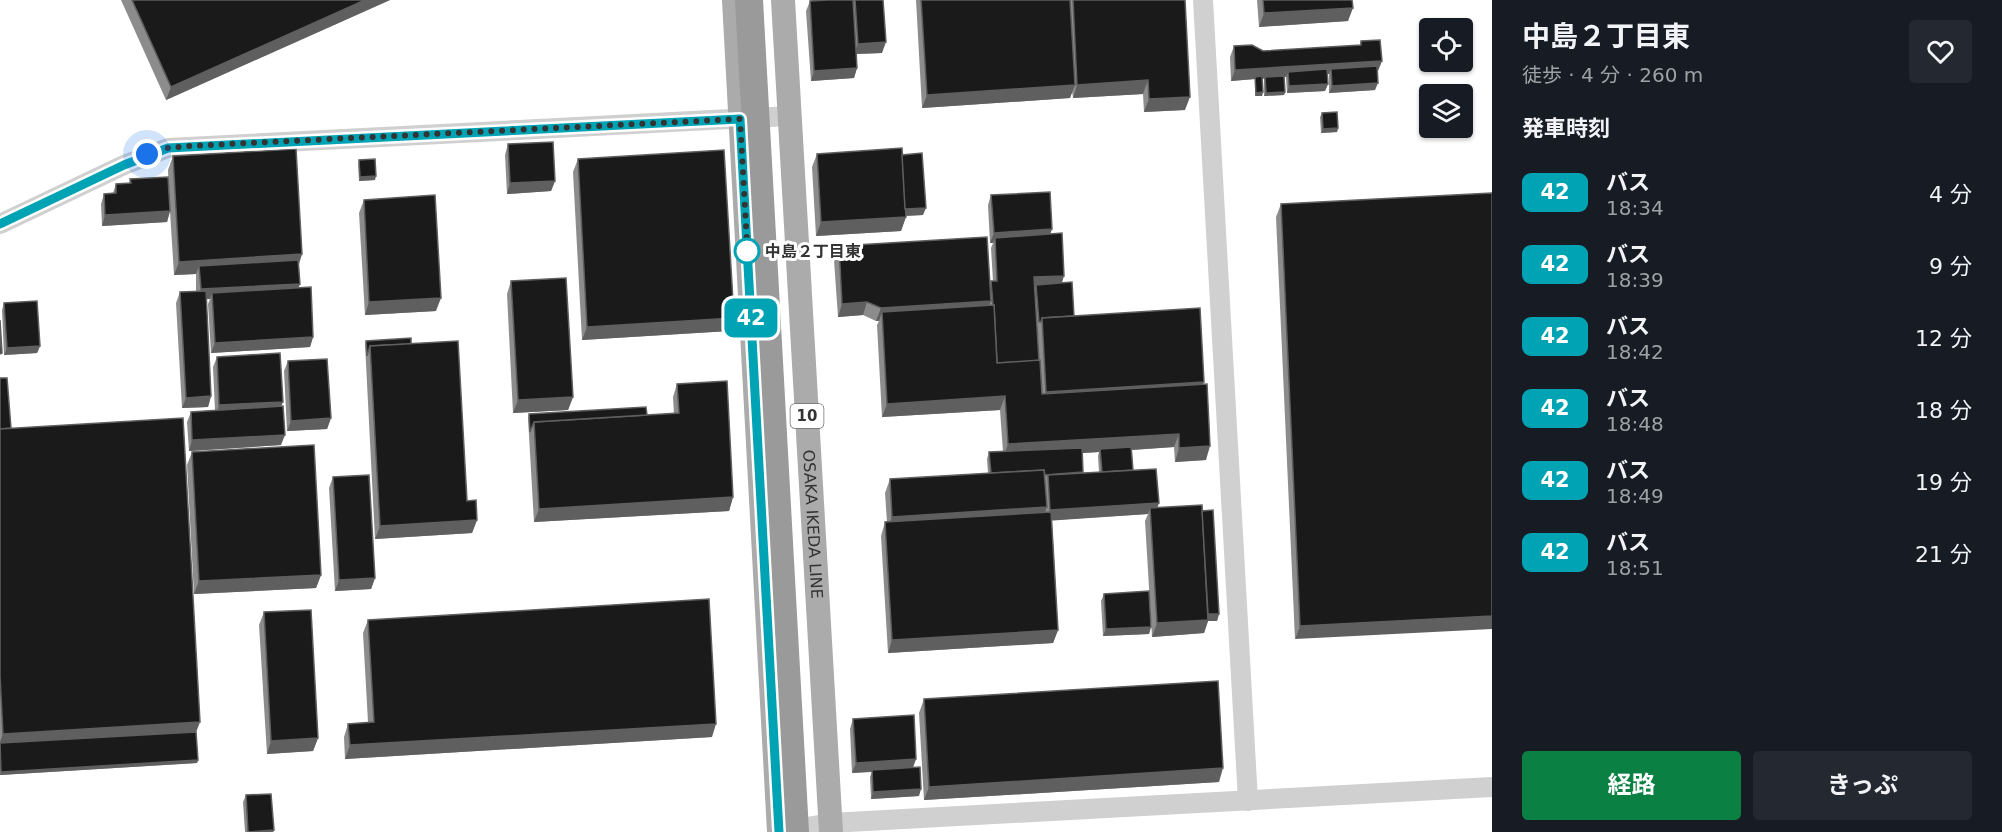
<!DOCTYPE html>
<html lang="ja">
<meta charset="utf-8">
<style>
body{margin:0;font-family:"DejaVu Sans","Noto Sans JP",sans-serif;background:#242831;color:#f1f3f6;height:100vh;display:flex;flex-direction:column;font-size:22px;white-space:nowrap}
*{box-sizing:border-box;margin:0}
p{font-size:20px;color:#9ea1a6}
.icon{flex:none;width:33px;height:33px;fill:none;stroke:currentColor;stroke-width:2;stroke-linecap:round;stroke-linejoin:round}
.map{position:relative;flex:1;overflow:hidden}
.sheet{display:flex;flex-direction:column;background:#171b24;width:510px}
.sheet>*{flex:none}
.badge{padding:0 12px;border-radius:9px;font-size:21px;line-height:39px}
.fabs{position:absolute;left:1419px;top:18px;display:grid;gap:12px}
.fabs a{display:grid;place-items:center;width:54px;height:54px;border-radius:6px;background:#171b24;box-shadow:0 2px 4px #0004;font-size:30px}
.you{position:absolute;width:30px;height:30px;margin:-15px;border:4px solid #fff;border-radius:50%;background:#1a73e8;box-shadow:0 0 0 9px #1a73e833}
.map>.badge{position:absolute;translate:-50% -50%;box-shadow:0 0 0 3px #fff}
h2{padding:0 30px;font-size:22px;line-height:54px}
.round{display:grid;place-items:center;flex:none;width:63px;height:63px;border-radius:6px;background:#242831}
.summary{display:flex;align-items:center;justify-content:space-between;height:102px;padding:0 30px}
h1{font-size:28px;font-weight:700;line-height:45px}
.primary-button{display:flex;gap:12px;margin-top:auto;padding:12px 30px}
.primary-button a{flex:1;height:69px;border-radius:6px;background:#0b8043;color:#fff;font-size:24px;font-weight:700;line-height:69px;text-align:center}
.primary-button a+a{background:#242831;color:#f1f3f6}
ul{padding:0;list-style:none}
li{display:flex;align-items:center;gap:18px;height:72px;padding:0 30px}
li div{flex:1}
li b{display:block;font-size:22px}
li em{font-style:normal}
li .badge{min-width:66px;font-weight:700;text-align:center}
main{display:flex;flex:1;min-height:0}
.map>svg:first-child{display:block}
</style>
<main>
<div class="map">
<svg width="1492" height="832" viewBox="0 0 1492 832">
<rect width="100%" height="100%" fill="#fff"/>
<g fill="none" stroke-linecap="round" stroke-linejoin="round">
<g stroke="#d0d0d0" stroke-width="20">
<path d="M1203 0 1248 801"/>
<path d="M0 224 124 165 168 148 790 116"/>
<path d="M784 831 830 823 1492 787"/>
</g>
<g stroke="#ababab" stroke-width="24">
<path d="M734 0 779 832"/>
<path id="s1" d="M783 0 831 832"/>
</g>
<path stroke="#9a9a9a" stroke-width="28" d="M749 0 795 832"/>
</g>
<g fill="#8c8c8c" fill-rule="evenodd">
<path d="M121 0H390L166 100Z"/>
<path d="M828 0H883L882 53 857 54V68L854 78 811 81 806 11 810 1Z"/>
<path d="M916 0H1185V110L1144 112 1143 94 1073 98 1072 91 1070 98 922 108Z"/>
<path d="M1257 0H1352L1348 21 1259 27Z"/>
<path d="M1361 41 1382 61 1377 71 1375 90 1329 93V74H1327L1328 84 1325 91 1287 93 1286 77H1284L1285 92 1284 95 1264 96V78L1263 79V92L1262 96H1255V79L1231 81 1230 57 1234 46 1263 51 1360 45Z"/>
<path d="M1322 113 1338 128 1337 132 1321 133 1320 117Z"/>
<path d="M508 144 555 181 551 191 507 194 505 155Z"/>
<path d="M817 154 902 155 923 215 906 216 901 231 816 236 812 167Z"/>
<path d="M173 156 302 254 299 265 300 284 298 288 313 337 310 347 211 353 208 304 210 299H206L211 396 208 407 182 408 176 303 180 292H196V274L174 275 170 211 167 222 102 226 101 204 104 194 113 193 116 184 129 183 130 179 169 195 168 170Z"/>
<path d="M578 159 729 331 582 340 573 172Z"/>
<path d="M359 160 375 180 359 181 358 164Z"/>
<path d="M1492 193 1295 639 1276 217 1281 204Z"/>
<path d="M991 195 1052 229 1050 234 1062 283 1074 316 1203 384 1206 460 1175 462 1174 447 1132 450 1133 470 1159 503 1157 507 1202 511 1219 614 1217 621H1208L1204 633 1152 637 1145 521 1148 514 1052 520 1058 630 1053 643 888 653 881 536 885 522H887L885 493 890 479 988 473 987 459 989 452H1003L1000 410 882 417 877 325 879 321H876L863 315 838 317 834 260 839 246 990 285 991 281H993L991 248 993 243H990L988 205ZM1099 452 1098 456 1099 472 1083 473 1082 453Z"/>
<path d="M364 200 436 311 365 315 359 213Z"/>
<path d="M511 281 573 397 568 410 513 413 507 294Z"/>
<path d="M4 303 40 346 37 353 4 355 2 310Z"/>
<path d="M366 341 411 344 467 501 477 520 472 533 375 539 365 344Z"/>
<path d="M217 357 281 406V445L189 451 187 422 191 412 215 410 213 367Z"/>
<path d="M288 361 331 418 327 429 287 431 284 371Z"/>
<path d="M0 378 11 428 196 732 198 760 197 763 0 775Z"/>
<path d="M677 384 733 497 729 511 534 522 528 418 529 414 647 415 674 414 673 397Z"/>
<path d="M192 452 321 575 316 588 194 594 187 465Z"/>
<path d="M333 477 375 578 371 589 335 591 329 488Z"/>
<path d="M1104 594 1151 627 1149 634 1103 636 1101 601Z"/>
<path d="M264 612 318 738 313 751 267 754 259 625Z"/>
<path d="M368 620 712 737 345 759 344 737 348 724 368 722 363 633Z"/>
<path d="M924 699 1219 782 924 800 919 713Z"/>
<path d="M853 719 916 759 913 768 919 796 871 799 870 777 872 772 852 773 850 729Z"/>
<path d="M246 795 274 830 273 832H245L243 802Z"/>
</g>
<g fill="#5f5f5f">
<path d="M365 0H390L166 100 171 87Z"/>
<path d="M1353 8 1348 21 1259 27 1264 13Z"/>
<path d="M886 42 882 53 854 54 858 44Z"/>
<path d="M1382 61 1378 71 1331 74V69L1329 74 1289 77 1288 72 1286 77 1256 79 1255 77V79L1231 81 1235 70Z"/>
<path d="M857 68 854 78 811 81 814 71Z"/>
<path d="M1148 80 1143 94 1073 98 1077 85Z"/>
<path d="M1378 83 1375 90 1329 93 1332 86Z"/>
<path d="M1328 84 1325 91 1287 93 1289 86Z"/>
<path d="M1075 85 1070 98 922 108 927 95Z"/>
<path d="M1263 92 1262 96H1255L1256 93Z"/>
<path d="M1285 92 1284 95 1264 96 1266 93Z"/>
<path d="M1190 97 1185 110 1144 112 1149 99Z"/>
<path d="M1338 128 1337 132 1321 133 1323 129Z"/>
<path d="M376 176 375 180 359 181 360 177Z"/>
<path d="M555 181 551 191 507 194 510 183Z"/>
<path d="M926 208 923 215 900 216 903 209Z"/>
<path d="M170 211 167 222 102 226 105 215Z"/>
<path d="M906 217 901 231 816 236 821 222Z"/>
<path d="M1052 229 1048 240 995 238 993 243H990L994 233Z"/>
<path d="M302 254 297 268 199 266 196 274 174 275 179 262Z"/>
<path d="M1064 276 1061 286 1036 285 1035 287 1034 277Z"/>
<path d="M300 284 296 294 212 293 210 299 197 300 201 289Z"/>
<path d="M441 298 436 311 365 315 369 302Z"/>
<path d="M991 301 986 314 882 312 879 321H876L881 308Z"/>
<path d="M867 302 863 315 838 317 842 304Z"/>
<path d="M734 318 729 331 582 340 587 327Z"/>
<path d="M313 337 310 347 211 353 215 343Z"/>
<path d="M40 346 37 353 4 355 7 348Z"/>
<path d="M1204 382 1199 395 1041 405 1046 392Z"/>
<path d="M211 396 208 407 182 408 186 398Z"/>
<path d="M1005 396 1000 410 882 417 887 404Z"/>
<path d="M573 397 568 410 513 413 518 400Z"/>
<path d="M283 402 279 412 216 416 219 405Z"/>
<path d="M331 418 327 429 287 431 291 421Z"/>
<path d="M1179 434 1174 447 1100 452V449L1099 452 1003 458 1008 444Z"/>
<path d="M285 435 281 445 189 451 192 440Z"/>
<path d="M1210 446 1206 460 1175 462 1179 448Z"/>
<path d="M733 497 729 511 534 522 539 509Z"/>
<path d="M1159 503 1155 514 1150 508 1148 514 1046 521 1050 510Z"/>
<path d="M1047 507 1042 520 887 530 892 517Z"/>
<path d="M477 520 472 533 375 539 380 526Z"/>
<path d="M321 575 316 588 194 594 199 581Z"/>
<path d="M375 578 371 589 335 591 339 580Z"/>
<path d="M1205 614H1219L1217 621H1208L1204 633 1152 637 1157 623Z"/>
<path d="M1492 616V629L1295 639 1300 626Z"/>
<path d="M1151 627 1149 634 1103 636 1106 629Z"/>
<path d="M1058 630 1053 643 888 653 892 640Z"/>
<path d="M200 722 195 735 0 747V742L3 734Z"/>
<path d="M716 724 712 737 345 759 350 745Z"/>
<path d="M318 738 313 751 267 754 271 741Z"/>
<path d="M916 759 912 769 852 773 856 763Z"/>
<path d="M198 760 197 763 0 775 1 772Z"/>
<path d="M1223 768 1219 782 924 800 929 787Z"/>
<path d="M921 789 919 796 871 799 873 792Z"/>
<path d="M274 830 273 832H248Z"/>
</g>
<g fill="#1a1a1a" stroke="#5f5f5f" stroke-width="1.5">
<path d="M132 0H365L171 87Z"/>
<path d="M828 0H853L857 68 814 71 810 1Z"/>
<path d="M855 0H883L886 42 858 44Z"/>
<path d="M921 0H1070L1075 85 927 95Z"/>
<path d="M1073 0H1185L1190 97 1149 99 1148 80 1077 85Z"/>
<path d="M1263 0H1352L1353 8 1264 13Z"/>
<path d="M1380 40 1382 61 1235 70 1234 46 1252 45 1263 51 1361 45V41Z"/>
<path d="M1377 66 1378 83 1332 86 1331 69Z"/>
<path d="M1327 69 1328 84 1289 86 1288 72Z"/>
<path d="M1262 76 1263 92 1256 93 1255 77Z"/>
<path d="M1284 76 1285 92 1266 93 1265 77Z"/>
<path d="M1337 112 1338 128 1323 129 1322 113Z"/>
<path d="M553 142 555 181 510 183 508 144Z"/>
<path d="M902 148 906 217 821 222 817 154Z"/>
<path d="M296 149 302 254 179 262 173 156Z"/>
<path d="M724 150 734 318 587 327 578 159Z"/>
<path d="M922 153 926 208 905 209 902 155Z"/>
<path d="M375 159 376 176 360 177 359 160Z"/>
<path d="M168 177 170 211 105 215 104 194 116 193V184L131 183 130 179Z"/>
<path d="M1050 192 1052 229 994 233 991 195Z"/>
<path d="M1492 193V616L1300 626 1281 204Z"/>
<path d="M435 195 441 298 369 302 364 200Z"/>
<path d="M1062 233 1064 276 1034 277 1039 361 997 363 994 305H993L991 281H997L995 238Z"/>
<path d="M987 237 991 301 881 308 867 302 842 304 839 246Z"/>
<path d="M298 260 300 284 201 289 199 266Z"/>
<path d="M566 278 573 397 518 400 511 281Z"/>
<path d="M1072 282 1074 316 1042 318 1041 322H1039L1036 285Z"/>
<path d="M311 287 313 337 215 343 212 293Z"/>
<path d="M206 291 211 396 186 398 180 292Z"/>
<path d="M37 301 40 346 7 348 4 303Z"/>
<path d="M994 305 997 363 1040 360 1042 394 1207 384 1210 446 1179 448V434L1008 444 1005 396 887 404 882 312Z"/>
<path d="M1200 308 1204 382 1046 392 1042 318Z"/>
<path d="M0 320 2 353 0 354Z"/>
<path d="M411 338V344L370 346 367 356 366 341Z"/>
<path d="M458 341 467 501 476 500 477 520 380 526 370 346Z"/>
<path d="M280 353 283 402 219 405 217 357Z"/>
<path d="M327 359 331 418 291 421 288 361Z"/>
<path d="M0 378H7L11 428 0 429Z"/>
<path d="M727 381 733 497 539 509 534 422 679 413 677 384Z"/>
<path d="M283 406 285 435 192 440 191 412Z"/>
<path d="M646 407 647 415 534 422 530 432 529 414Z"/>
<path d="M183 418 200 722 3 734 0 676V429Z"/>
<path d="M314 445 321 575 199 581 192 452Z"/>
<path d="M1131 447 1133 470 1102 472 1100 449Z"/>
<path d="M1082 448 1083 472 1045 475 1044 470 991 473 989 452Z"/>
<path d="M1156 469 1159 503 1050 510 1048 475Z"/>
<path d="M1044 470 1047 507 892 517 890 479Z"/>
<path d="M369 475 375 578 339 580 333 477Z"/>
<path d="M1202 505 1208 620 1157 623 1150 508Z"/>
<path d="M1213 510 1219 614H1208L1202 511Z"/>
<path d="M1051 512 1058 630 892 640 885 522Z"/>
<path d="M1149 591 1151 627 1106 629 1104 594Z"/>
<path d="M709 599 716 724 350 745 348 724 374 722 368 620Z"/>
<path d="M311 610 318 738 271 741 264 612Z"/>
<path d="M1218 681 1223 768 929 787 924 699Z"/>
<path d="M914 715 916 759 856 763 853 719Z"/>
<path d="M196 732 198 760 1 772 0 743Z"/>
<path d="M920 767 921 789 873 792 872 770Z"/>
<path d="M271 794 274 830 248 832 246 795Z"/>
</g>
<g fill="none" stroke-linecap="round" stroke-linejoin="round">
<defs>
<path id="line" d="M0 224 124 165 168 148 740 119 779 832"/>
</defs>
<use href="#line" stroke="#fff" stroke-width="14"/>
<use href="#line" stroke="#00a3b4" stroke-width="9"/>
<path stroke="#333" stroke-width="6" stroke-dasharray="0 10.8" d="M147 154 168 148 189 146 740 119 748 261 747 251"/>
</g>
<circle fill="#fff" stroke="#00a3b4" stroke-width="3" cx="747" cy="251" r="12"/>
<g text-anchor="middle" dominant-baseline="central" stroke-width="6" stroke-linejoin="round" paint-order="stroke">
<rect fill="#fff" stroke="#707070" stroke-width="1.5" x="790.5" y="404" width="33" height="24" rx="4.5"/>
<g font-size="15" font-weight="bold" fill="#333">
<text x="807" y="416">10</text>
</g>
<g font-size="16" font-weight="bold" fill="#333" stroke="#fff" text-anchor="start">
<text x="765" y="251">中島２丁目東</text>
</g>
<g font-size="16" fill="#333" stroke="#fff">
<text stroke="none"><textPath href="#s1" startOffset="525">OSAKA IKEDA LINE</textPath></text>
</g>
</g>
</svg>
<div class="fabs">
<a><svg class="icon" aria-label="locate" viewBox="0 0 24 24"><circle cx="12" cy="12" r="6"/><path d="M12 2v4M12 18v4M2 12h4M18 12h4"/></svg></a>
<a><svg class="icon" aria-label="layers" viewBox="0 0 24 24"><path d="M12 4l9 5-9 5-9-5zM3 14l9 5 9-5"/></svg></a>
</div>
<div class="you" style="left:147px;top:154px"></div>
<b class="badge" style="left:751px;top:318px;background:#00a3b4;color:#fff">42</b>
</div>
<section class="sheet">
<div class="summary"><div><h1>中島２丁目東</h1><p>徒歩 · 4 分 · 260 m</p></div><a class="round"><svg class="icon" aria-label="heart" viewBox="0 0 24 24"><path d="M12 20l-8-8c-3-5 5-10 8-4 3-6 11-1 8 4z"/></svg></a></div>
<h2>発車時刻</h2>
<ul>
<li><span class="badge" style="background:#00a3b4;color:#fff">42</span><div><b>バス</b><p>18:34</p></div><em>4 分</em></li>
<li><span class="badge" style="background:#00a3b4;color:#fff">42</span><div><b>バス</b><p>18:39</p></div><em>9 分</em></li>
<li><span class="badge" style="background:#00a3b4;color:#fff">42</span><div><b>バス</b><p>18:42</p></div><em>12 分</em></li>
<li><span class="badge" style="background:#00a3b4;color:#fff">42</span><div><b>バス</b><p>18:48</p></div><em>18 分</em></li>
<li><span class="badge" style="background:#00a3b4;color:#fff">42</span><div><b>バス</b><p>18:49</p></div><em>19 分</em></li>
<li><span class="badge" style="background:#00a3b4;color:#fff">42</span><div><b>バス</b><p>18:51</p></div><em>21 分</em></li>
</ul>
<div class="primary-button"><a>経路</a><a>きっぷ</a></div>
</section>
</main>
